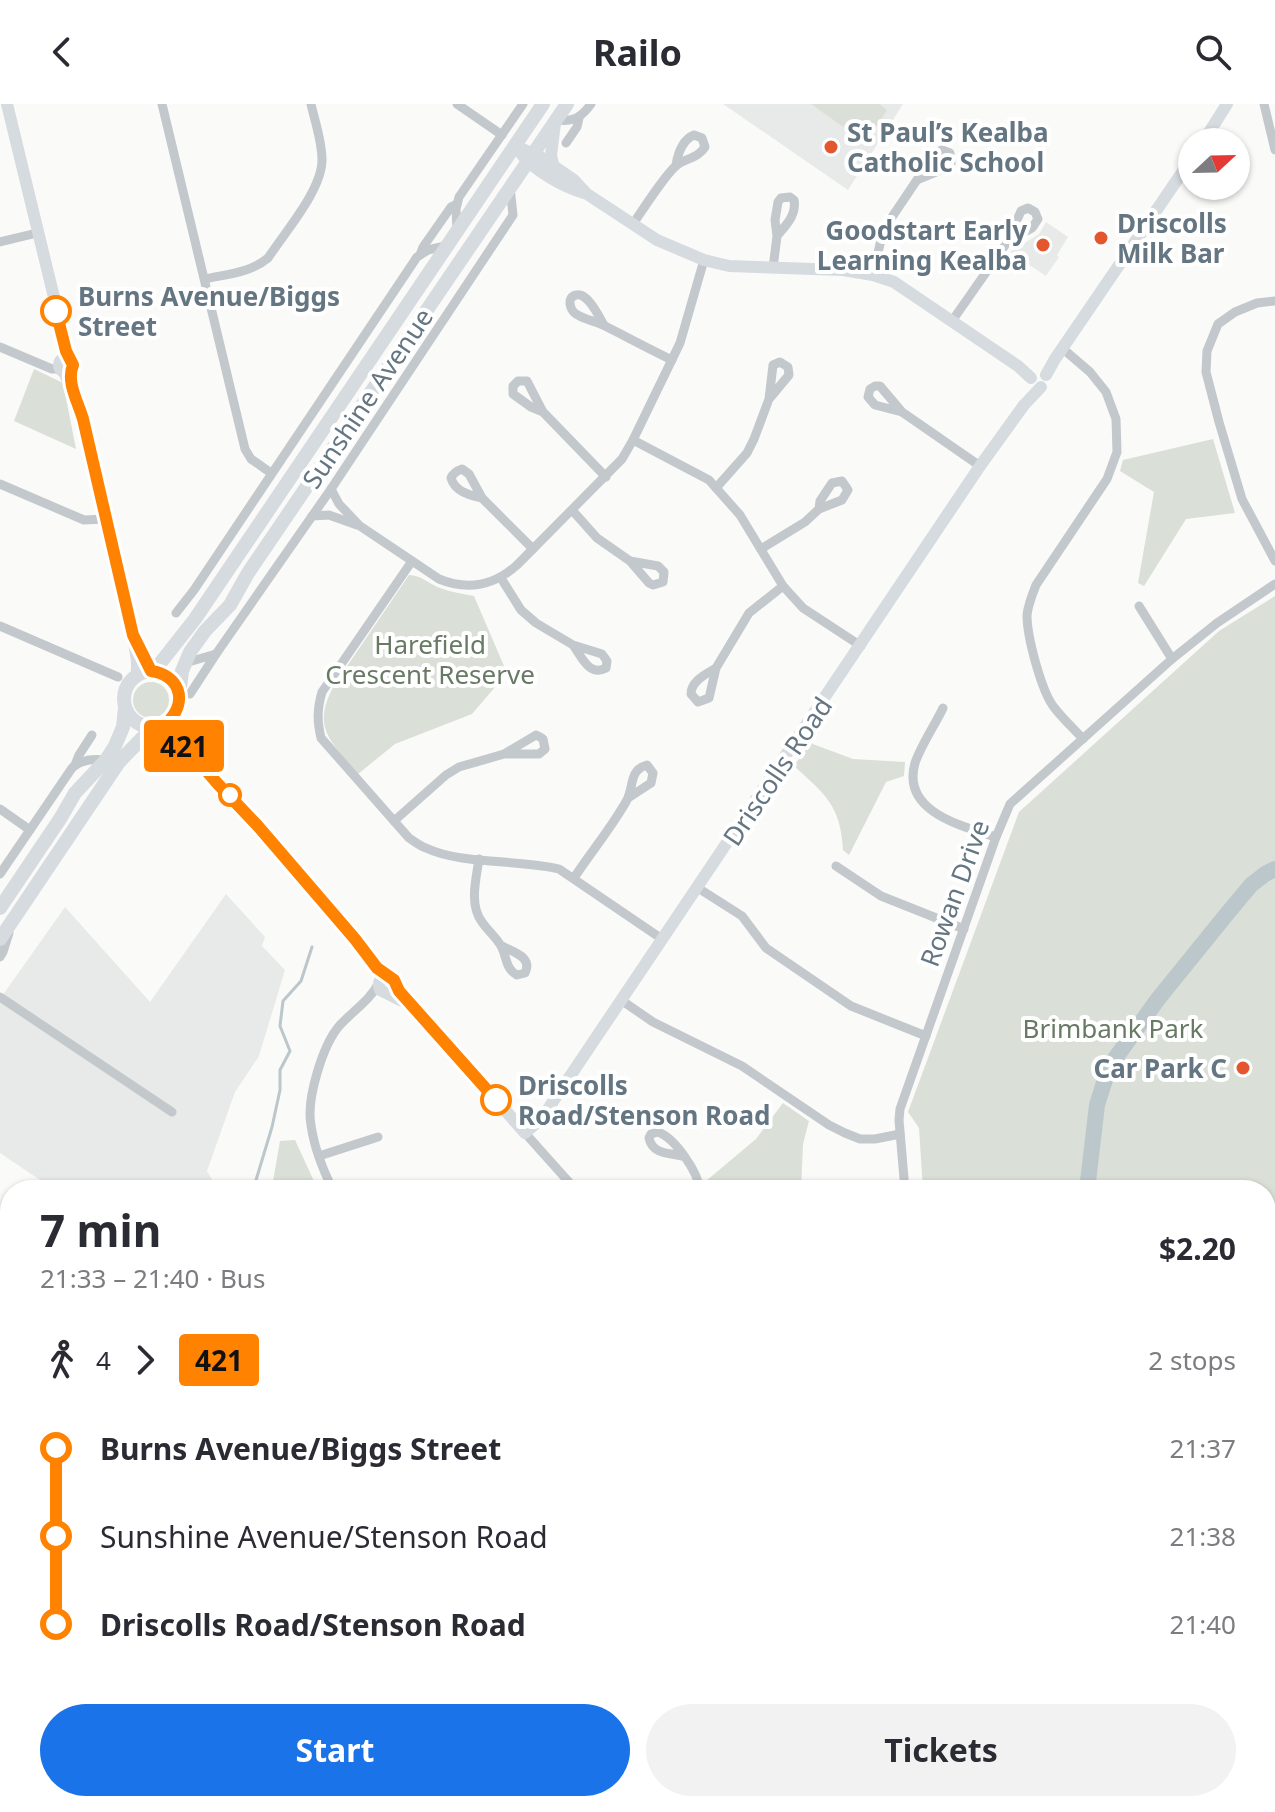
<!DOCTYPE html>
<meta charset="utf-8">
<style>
body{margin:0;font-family:"Noto Sans",sans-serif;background:#f2f2f3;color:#2b2b33;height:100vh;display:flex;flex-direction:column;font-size:30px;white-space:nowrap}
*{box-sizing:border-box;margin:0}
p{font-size:26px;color:#7c7c81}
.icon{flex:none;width:44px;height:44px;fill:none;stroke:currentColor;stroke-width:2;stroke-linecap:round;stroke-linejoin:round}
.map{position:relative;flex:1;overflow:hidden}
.details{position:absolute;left:0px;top:1076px;width:1276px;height:632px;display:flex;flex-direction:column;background:#fff;border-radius:32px 32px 0 0;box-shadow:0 2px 6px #0004}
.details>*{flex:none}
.badge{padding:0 16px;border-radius:6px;font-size:28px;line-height:52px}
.needle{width:52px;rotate:68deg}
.tools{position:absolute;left:1178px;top:24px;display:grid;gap:16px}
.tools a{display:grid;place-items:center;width:72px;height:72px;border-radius:50%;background:#fff;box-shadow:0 2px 6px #0004;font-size:40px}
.map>.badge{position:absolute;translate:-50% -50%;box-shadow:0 0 0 4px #fff}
.legs{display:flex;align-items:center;gap:12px;height:88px;padding:0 40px;font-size:26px}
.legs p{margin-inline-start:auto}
.headline{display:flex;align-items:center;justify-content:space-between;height:136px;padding:0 40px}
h1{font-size:44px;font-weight:700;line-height:60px}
.cta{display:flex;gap:16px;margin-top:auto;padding:16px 40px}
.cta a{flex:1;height:92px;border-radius:48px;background:#1a73e8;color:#fff;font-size:32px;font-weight:700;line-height:92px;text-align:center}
.cta a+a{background:#f2f2f3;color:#2b2b33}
ul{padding:0 40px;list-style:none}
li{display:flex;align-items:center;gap:28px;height:88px;font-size:30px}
li i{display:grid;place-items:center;width:12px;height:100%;margin:0 10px;background:currentColor}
li i::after{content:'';width:20px;height:20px;margin:-10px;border:6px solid;border-radius:50%;background:#fff}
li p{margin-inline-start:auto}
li:first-child i{background:linear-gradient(#0000 50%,currentColor 0)}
li:last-child i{background:linear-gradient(currentColor 50%,#0000 0)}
header{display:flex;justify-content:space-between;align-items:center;height:104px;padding:0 40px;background:#fff;font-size:36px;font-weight:700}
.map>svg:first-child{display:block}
</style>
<header><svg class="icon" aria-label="back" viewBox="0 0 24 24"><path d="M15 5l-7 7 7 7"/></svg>Railo<svg class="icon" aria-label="search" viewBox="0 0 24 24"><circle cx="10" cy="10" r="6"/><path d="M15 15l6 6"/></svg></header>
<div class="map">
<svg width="1275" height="1708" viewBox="0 0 1275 1708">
<rect width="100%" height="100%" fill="#fafaf8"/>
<g fill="#e8e9e9">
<path d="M723 0H903L848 86Z"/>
<path d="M1046 118 1068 133 1057 151 1059 153 1046 172 1010 148 1039 130Z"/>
<path d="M226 790 265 833 262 842 285 866 259 952 235 988 207 1067 218 1086H55L0 1049V895L65 803 150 898Z"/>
</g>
<g fill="#dadfd7">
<path d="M811 0H879L887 6 866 39Z"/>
<path d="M34 265 63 279 76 345 14 317Z"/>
<path d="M1213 335 1235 409 1186 415 1144 482 1138 479 1154 388 1120 367 1123 356Z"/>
<path d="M409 471C421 471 429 480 440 484 451 488 463 490 474 492L507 569 472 610 395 640 358 670C331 637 310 624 335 580Z"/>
<path d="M1275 492V1708H275L277 1698H1266V1086H923L919 1024 908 1008 1019 708 1219 527Z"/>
<circle cx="151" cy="596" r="18"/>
<path d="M810 639 853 655 905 658 904 672 886 678 849 751 843 746C841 702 825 690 794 662Z"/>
<path d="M783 999 809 1017 803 1040 801 1086H756L749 1081 708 1086 706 1077 756 1035Z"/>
<path d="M295 1036 318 1086H273L272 1083 280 1037Z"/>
</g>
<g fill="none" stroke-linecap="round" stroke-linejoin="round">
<path stroke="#bbc7cb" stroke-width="3" d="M253 1086 272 1023 280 986V966L290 947 280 922 283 897 301 877 312 843"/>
<g stroke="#bbc7cb" stroke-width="16">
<path d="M1087 1086 1097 1001 1109 963 1158 895 1226 811 1251 781 1265 770 1275 765"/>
<path d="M1266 1535 1275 1545"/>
<path d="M757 1698 766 1708"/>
<path d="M310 1708 313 1698"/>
</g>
<g stroke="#c3c8cc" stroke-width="9">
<path d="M162 0 245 345 251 355 271 369"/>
<path d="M457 0 502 31"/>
<path d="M1264 0 1275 46"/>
<path d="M556 16C573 18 581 14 591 0"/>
<path d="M566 39 577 23 579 14"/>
<path d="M633 120C642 107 666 69 677 61 687 54 698 54 705 43L702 34 694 31C682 36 678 49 676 61"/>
<path d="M457 126 456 105 459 93 523 0"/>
<path d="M0 138 37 129"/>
<path d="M420 151 423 143 451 103 457 100"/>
<path d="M773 164 777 132 775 116 778 98 781 94 790 93 794 96C797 111 786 121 777 132"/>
<path d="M873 171 880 140 886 122 935 49 942 46 950 49 951 60 948 63 919 75"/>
<path d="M205 175C227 170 250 169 268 154 285 128 322 86 322 56 322 37 315 18 311 0"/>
<path d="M1275 197 1257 199 1235 208 1218 220 1207 247 1206 268 1219 318 1242 395 1275 457"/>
<path d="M952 217 1008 137 1021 107 1028 104 1035 108 1038 115 1032 124 1008 137"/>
<path d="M604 221C599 213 588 188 576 191 566 193 570 206 576 210 585 216 596 217 605 222 627 233 649 245 672 256"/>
<path d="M0 243 52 265H60"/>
<path d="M1062 244 1090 268 1106 288 1116 315 1117 348 1107 375 1036 481C1032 491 1028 501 1027 511 1027 533 1041 585 1053 602 1062 614 1073 624 1083 635"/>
<path d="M543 308 531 303 513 290V282L518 277H527L543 308 606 373"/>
<path d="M902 308 875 301 868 293 870 285 875 282H880L902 308 980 362"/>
<path d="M633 336 709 376 740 411 783 482 803 504 861 542"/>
<path d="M0 380 84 416 105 415"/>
<path d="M716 384 747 349 754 335 769 295 773 261 780 258 788 263 789 271 769 295"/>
<path d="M331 385 339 400 360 422 439 475C468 487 495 481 517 461L622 355 633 336 680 239 704 156"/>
<path d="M482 394C470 391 455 388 451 374 453 369 456 367 462 365L469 370 482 394 533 445"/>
<path d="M572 406 597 434 630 457 649 479 653 481 663 478 664 468 658 462 630 457"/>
<path d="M312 412 329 411 357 421"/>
<path d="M761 445 805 418 819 405 842 396 848 386 842 377 832 379 820 397 819 405"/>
<path d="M412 457 322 588C317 605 317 617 321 634L409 734C414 737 420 742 426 744 462 761 518 755 559 765L662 835"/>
<path d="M501 474 521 506 536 519 573 541 602 550 607 557 606 564C589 573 582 553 573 541"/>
<path d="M1139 502 1172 555"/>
<path d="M176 509 194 486 417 153 428 146 449 141"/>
<path d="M0 522 118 573"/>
<path d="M185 559 216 550"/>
<path d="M716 564C706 570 691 577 691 590L698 598 709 594 716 564 749 509 783 482"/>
<path d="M190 590 216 550 331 385 513 111 510 83"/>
<path d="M943 604C935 621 921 641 915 659 901 708 962 722 996 733"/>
<path d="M75 661 79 651 92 631"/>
<path d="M0 705 30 726"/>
<path d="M394 717 446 671 459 663 504 650 536 631 540 633 543 635 545 645 539 650H504"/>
<path d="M479 755C476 775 469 801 482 818 488 827 498 835 502 844 507 855 506 865 517 871L525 869C533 853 513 848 502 842"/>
<path d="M836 762 881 792 964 825"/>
<path d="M0 770 72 664C82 655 93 655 106 656"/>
<path d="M574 774C591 748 612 723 627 696 634 682 629 666 647 661L653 669 651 679 628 694"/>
<path d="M698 784 742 812 766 844 851 902 926 932"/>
<path d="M0 853 3 848 9 829"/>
<path d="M0 893 172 1008"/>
<path d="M621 896 653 918 742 962 829 1021 845 1029 860 1035H875L900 1030"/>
<path d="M525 1029 576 1086"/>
<path d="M319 1052 378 1033"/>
<path d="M682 1052C669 1049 652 1050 649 1034L651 1030 658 1028C675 1034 698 1068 700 1086"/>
<path d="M333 1086C323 1066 314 1043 311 1021 306 995 323 940 340 921 354 906 369 897 379 879"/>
<path d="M905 1086 899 1016 900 1005 996 733 1010 700 1172 555 1217 519 1275 480"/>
</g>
<g stroke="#d6dbdf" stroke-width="12">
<path d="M7 0 69 255"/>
<path d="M1203 38 1227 0"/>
<path d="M515 42 539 52 574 76 587 90 657 136 704 156 729 162 843 166 873 171 894 178 1018 262 1031 274"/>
<path d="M522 51C535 67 564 83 584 89"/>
<path d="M553 61 551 51 555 19"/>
<circle cx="66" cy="261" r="7"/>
<path d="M64 268 79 302 83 315 133 531 137 557V572"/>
<path d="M1046 271 1055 255 1192 54"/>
<path d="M169 617 172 627 180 638 257 721 355 835 377 864 388 872"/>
<path d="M157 622 161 631 181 647"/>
<path d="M396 881 525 1029 542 1014 548 1005 980 362 1024 301 1041 283"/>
<path d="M387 889 392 888 396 881 394 876 388 872C380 873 377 879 380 886L406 899"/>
</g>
<g stroke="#d6dbdf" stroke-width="14">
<path d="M154 567 195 515 543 0"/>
<circle cx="152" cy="595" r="28"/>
<path d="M179 592 182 567 190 548 205 527 230 501 248 469 567 0"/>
<path d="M0 804 60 715 75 689 106 656 115 642 123 623 125 604"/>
<path d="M0 835 119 658 153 623"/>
</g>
</g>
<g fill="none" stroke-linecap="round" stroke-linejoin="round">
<defs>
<path id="line-1" d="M56 207 66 247 73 261C66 278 78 298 83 315L133 531 151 567C179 571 188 596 169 617L172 627 217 679 257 721 355 835 377 864 394 876 399 887 496 996"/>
</defs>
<use href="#line-1" stroke="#fff" stroke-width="18"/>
<use href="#line-1" stroke="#ff8200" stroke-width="12"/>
</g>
<g fill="#e4572e" stroke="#fff" stroke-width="3">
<circle cx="831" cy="43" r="8"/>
<circle cx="1101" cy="134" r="8"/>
<circle cx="1043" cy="141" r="8"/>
<circle cx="1243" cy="964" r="8"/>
</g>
<g fill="#fff" stroke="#ff8200" stroke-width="4">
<circle cx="56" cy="207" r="14"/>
<circle cx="230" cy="691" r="10"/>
<circle cx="496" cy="996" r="14"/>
</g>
<g text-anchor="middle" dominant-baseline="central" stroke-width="8" stroke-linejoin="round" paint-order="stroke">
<g font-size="26" font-weight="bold" fill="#657683" stroke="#fff" text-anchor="start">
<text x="847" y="28">St Paul’s Kealba<tspan x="847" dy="30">Catholic School</tspan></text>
<text x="1117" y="119">Driscolls<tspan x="1117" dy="30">Milk Bar</tspan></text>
<text x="1027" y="126" text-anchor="end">Goodstart Early<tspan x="1027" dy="30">Learning Kealba</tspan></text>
<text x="1227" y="964" text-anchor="end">Car Park C</text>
</g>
<g font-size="26" font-weight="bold" fill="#657683" stroke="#fff" text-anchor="start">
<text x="78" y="192">Burns Avenue/Biggs<tspan x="78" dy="30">Street</tspan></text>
<text x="518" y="981">Driscolls<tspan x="518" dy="30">Road/Stenson Road</tspan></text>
</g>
<g font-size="26" fill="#657683" stroke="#fff">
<text transform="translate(367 294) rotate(-56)">Sunshine Avenue</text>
<text transform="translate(777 667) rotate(-56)">Driscolls Road</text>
<text transform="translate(954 789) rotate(-70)">Rowan Drive</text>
</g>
<g font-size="26" fill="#687a64" stroke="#fff">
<text x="430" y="540">Harefield<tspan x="430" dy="30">Crescent Reserve</tspan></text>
<text x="1113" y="924">Brimbank Park</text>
</g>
</g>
</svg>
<div class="tools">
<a><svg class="needle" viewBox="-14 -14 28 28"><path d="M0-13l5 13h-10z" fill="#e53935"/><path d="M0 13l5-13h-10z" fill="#7c7c81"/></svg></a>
</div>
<b class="badge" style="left:184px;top:642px;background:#ff8200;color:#111">421</b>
<section class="details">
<div class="headline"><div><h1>7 min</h1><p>21:33 – 21:40 · Bus</p></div><b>$2.20</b></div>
<div class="legs"><svg class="icon" aria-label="walk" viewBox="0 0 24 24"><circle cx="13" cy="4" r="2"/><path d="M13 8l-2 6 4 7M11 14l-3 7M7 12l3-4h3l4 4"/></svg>4<svg class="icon" aria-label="forward" viewBox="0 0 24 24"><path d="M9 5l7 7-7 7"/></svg><b class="badge" style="background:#ff8200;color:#111">421</b><p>2 stops</p></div>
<ul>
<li><i style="color:#ff8200"></i><b>Burns Avenue/Biggs Street</b><p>21:37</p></li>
<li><i style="color:#ff8200"></i><span>Sunshine Avenue/Stenson Road</span><p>21:38</p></li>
<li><i style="color:#ff8200"></i><b>Driscolls Road/Stenson Road</b><p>21:40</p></li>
</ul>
<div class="cta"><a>Start</a><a>Tickets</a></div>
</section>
</div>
